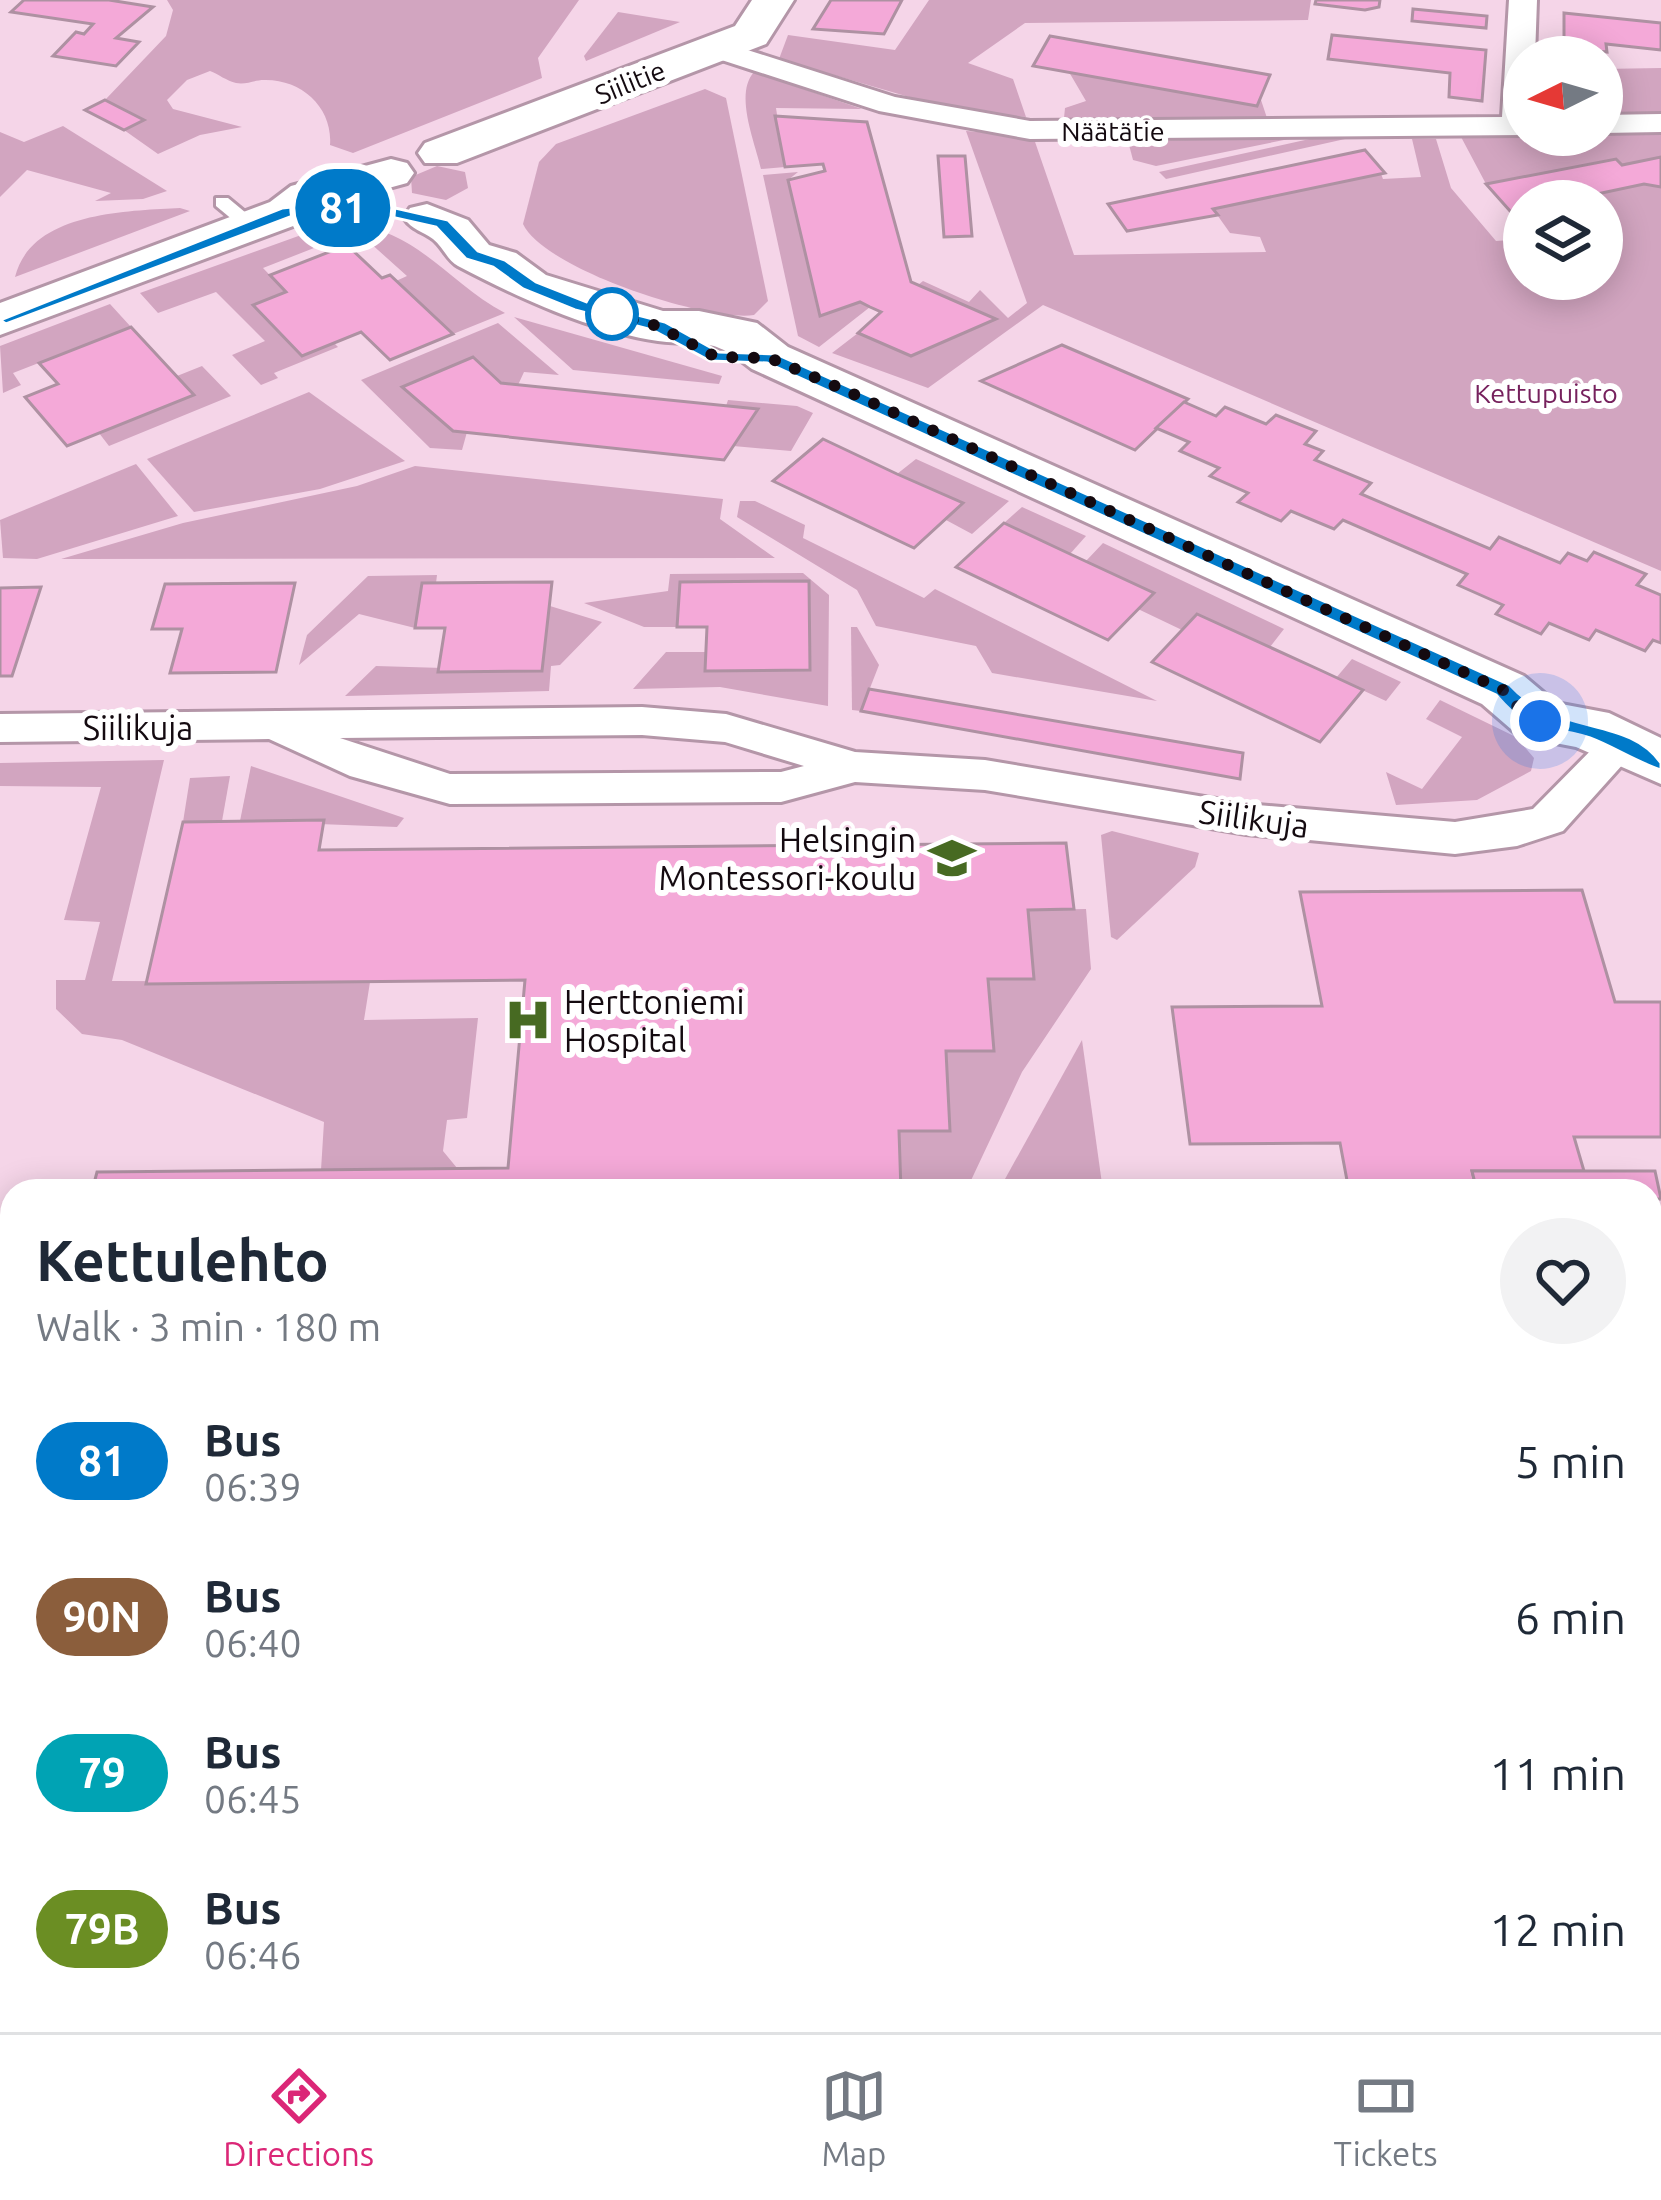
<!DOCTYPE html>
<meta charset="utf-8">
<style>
body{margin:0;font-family:Ubuntu,sans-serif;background:#f2f2f3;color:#1f2937;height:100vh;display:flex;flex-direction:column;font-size:45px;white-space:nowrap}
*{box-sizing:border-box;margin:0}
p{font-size:39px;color:#747a83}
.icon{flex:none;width:66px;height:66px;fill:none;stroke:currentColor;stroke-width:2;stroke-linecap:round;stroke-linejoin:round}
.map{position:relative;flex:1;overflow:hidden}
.panel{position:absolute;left:0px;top:1179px;width:1662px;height:855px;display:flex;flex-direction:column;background:#fff;border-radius:36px 36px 0 0;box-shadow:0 6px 30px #0003}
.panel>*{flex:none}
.badge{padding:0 24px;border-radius:39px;font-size:42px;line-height:78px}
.needle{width:78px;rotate:265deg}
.fabs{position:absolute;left:1503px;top:36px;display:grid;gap:24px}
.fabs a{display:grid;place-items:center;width:120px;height:120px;border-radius:50%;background:#fff;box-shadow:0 6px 30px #0003;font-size:60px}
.you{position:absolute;width:60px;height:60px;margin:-30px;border:9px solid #fff;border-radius:50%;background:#1a73e8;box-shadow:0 0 0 18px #1a73e833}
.map>.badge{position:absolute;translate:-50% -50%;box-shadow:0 0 0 6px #fff}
.round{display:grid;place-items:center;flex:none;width:126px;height:126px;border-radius:63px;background:#f2f2f3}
.head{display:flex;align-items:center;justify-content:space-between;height:204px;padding:0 36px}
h1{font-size:57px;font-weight:700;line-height:90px}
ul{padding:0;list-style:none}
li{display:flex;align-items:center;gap:36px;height:156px;padding:0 36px}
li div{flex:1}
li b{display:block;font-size:45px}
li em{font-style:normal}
li .badge{min-width:132px;font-weight:700;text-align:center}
.dock{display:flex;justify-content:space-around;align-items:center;height:168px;border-top:3px solid #e0e1e3;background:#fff;font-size:33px;color:#747a83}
.dock a{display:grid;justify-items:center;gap:6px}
.dock .active{color:#db2777}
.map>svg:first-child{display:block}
</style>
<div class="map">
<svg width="1661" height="2032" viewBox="0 0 1661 2032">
<rect width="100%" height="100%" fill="#f5d5e8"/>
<g fill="#d2a5c0">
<path d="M167 0H579L538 58 542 78 353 153 330 145C333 108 302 79 264 80 254 80 246 85 236 83 227 81 218 74 210 71L187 80 167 100 173 109 242 127 200 135 158 154 124 130 142 119 105 100 166 36 173 10Z"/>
<path d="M929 0H1311L1308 20 1025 23 968 63 1013 79 1026 117 957 111 779 59 788 35 895 50Z"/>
<path d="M618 12 680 22 586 61 584 56Z"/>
<path d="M1661 68V115H1602V69Z"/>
<path d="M754 72 862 109 776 108 785 167 761 169C755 142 734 94 754 72Z"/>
<path d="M1069 72 1260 97 1268 121 1070 122 1064 118 1065 108 1086 101Z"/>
<path d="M705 89 726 98 768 301 754 315C706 322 544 269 523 224L539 162 556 144Z"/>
<path d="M63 126 167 191 143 199 95 201 111 193 27 170 0 197V132L24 142Z"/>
<path d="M966 131 1033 136 1074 255 1266 252 1260 237 1230 233 1213 209 1381 174 1383 179 1421 177 1412 139H1436L1451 188 1496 241 1524 239V279H1602V201H1524V225L1486 184 1460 135 1661 131V571L1043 305 928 388 832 353 858 333 911 356 995 320 918 285 923 281 969 302 980 290 1008 318 1027 303Z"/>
<path d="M1354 137 1166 179 1159 172 1314 138Z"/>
<path d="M1294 138 1156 166 1133 160 1128 141Z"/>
<path d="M437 166 465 172 468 188 446 200 412 193 411 177Z"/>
<path d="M798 172 788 180 820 316 860 302 870 307 819 347 798 336 763 175Z"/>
<path d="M180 208 190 211 15 277C31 212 126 211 180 208Z"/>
<path d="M349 224C418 230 448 283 505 313L453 334 396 281 407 276Z"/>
<path d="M329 225 342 237 263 268 286 292 254 306 302 355 334 343 338 347 274 373 278 378 261 385 232 355 265 341 216 292 158 313 140 293Z"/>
<path d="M110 304 131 327 13 373 21 385 3 393 0 346Z"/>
<path d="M514 317 722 376 719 384 573 370Z"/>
<path d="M498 323 559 375 524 372 518 385 501 383 472 357 403 386 453 431 467 432 462 450 430 448 361 380Z"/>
<path d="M202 366 231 396 109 446 99 433 193 395 177 376Z"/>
<path d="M309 392 405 461 320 489 194 512 147 459Z"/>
<path d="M728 400 797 406 813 413 791 451 733 446 757 409 726 406Z"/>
<path d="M916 459 1009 501 972 534 946 520 962 503 897 474Z"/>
<path d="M136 464 178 516 37 559 3 558 0 520Z"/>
<path d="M415 466 723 499 720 519 775 558 61 559 183 523 357 486Z"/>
<path d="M740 501H755L805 525 803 538 924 598 935 589 1157 701 992 673 976 646 876 626 857 590 737 517Z"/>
<path d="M1022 507 1086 536 1070 554 1004 523Z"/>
<path d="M1103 543 1284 629 1270 647 1198 614 1182 630 1138 609 1153 593 1086 561Z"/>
<path d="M803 573 829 595 828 706 720 687 633 689 666 652H706V671L809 670V581L680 582 677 627H644L584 603 668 591 670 574Z"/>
<path d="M437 575 436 583 422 584 415 628 359 614 299 665 307 635 368 576Z"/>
<path d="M550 606 602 622 560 665 551 666 549 691 345 696 376 666 542 671Z"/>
<path d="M851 627H857L879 665 861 711 852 710Z"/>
<path d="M1352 659 1401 682 1386 701 1336 678Z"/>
<path d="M1440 700 1516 737 1534 758 1531 771 1477 800 1396 805 1386 772 1422 789 1462 737 1426 719Z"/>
<path d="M164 760 112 981 370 982 364 1020 478 1018 467 1118 447 1120 443 1151 457 1168 321 1170 324 1122 122 1040 82 1034 56 1009V980H85L100 922 64 920 101 787 0 786V763Z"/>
<path d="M251 766 404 818 397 827 240 821Z"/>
<path d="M230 776 222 821 183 822 190 778Z"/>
<path d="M1112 831 1199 853 1195 867 1117 940 1111 937 1101 835Z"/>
<path d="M1086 909 1091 969 1022 1072 966 1191H901L899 1131 950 1130 946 1051 993 1050 988 979 1034 978 1028 910Z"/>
<path d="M1082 1040 1103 1191H1001L1005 1179Z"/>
<path d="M0 1244 12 1255V2022H1391L1393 2032H0Z"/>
</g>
<g fill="#f4a9d8" stroke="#ae91a2" stroke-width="3">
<path d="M24 0H109L153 7 116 38 139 42 116 66 53 56 76 32 84 34 93 24 11 12Z"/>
<path d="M831 0H902L884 34 813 29Z"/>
<path d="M1316 0H1380L1379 7 1365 10 1315 4Z"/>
<path d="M1413 9 1487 16 1486 28 1412 21Z"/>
<path d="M1564 13 1661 23V50L1606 44 1607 52 1564 48Z"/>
<path d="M1332 35 1486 50 1482 101 1449 97 1450 73 1328 59Z"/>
<path d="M1050 36 1270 75 1257 106 1033 66Z"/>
<path d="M105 100 144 120 124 130 85 110Z"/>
<path d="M775 116 867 122 911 282 996 319 911 356 858 333 881 312 870 307 860 302 820 316 788 180 825 171 823 164 785 167Z"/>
<path d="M1365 150 1385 173 1213 209 1218 215 1127 231 1108 204Z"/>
<path d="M938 156H965L972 236 944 237Z"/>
<path d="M1661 157V187L1644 184 1564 201H1524V209L1511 212 1486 184 1616 159 1622 165Z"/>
<path d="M347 245 382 278 390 275 453 334 390 360 361 332 302 356 253 305 286 292 270 275Z"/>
<path d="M131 327 194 395 67 446 25 397 58 384 39 363Z"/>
<path d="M1062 345 1188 399 1135 450 981 381Z"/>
<path d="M473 357 501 383 758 409 724 460 453 431 402 387Z"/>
<path d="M1184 402 1216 416 1225 407 1266 424 1276 415 1316 431 1305 444 1323 451 1315 460 1371 483 1361 494 1490 549 1499 537 1560 563 1568 553 1587 561 1594 552 1646 574 1637 585 1661 595V643L1653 640 1645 651 1596 630 1589 640 1549 623 1541 634 1496 614 1503 605 1458 585 1467 574 1343 520 1334 529 1291 511 1281 521 1238 502 1248 493 1210 476 1219 468 1180 451 1189 442 1156 428Z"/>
<path d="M823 439 897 474 963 503 914 548 773 481Z"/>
<path d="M1004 523 1070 554 1154 593 1108 640 956 567Z"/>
<path d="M809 581 810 670 705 671 707 627H677L680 582Z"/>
<path d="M552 582 542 671 438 672 445 628H415L422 583Z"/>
<path d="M295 583 276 672 170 673 182 629H152L165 584Z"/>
<path d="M41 587 12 676H0V588Z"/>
<path d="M1197 614 1320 670 1363 690 1320 742 1152 662Z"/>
<path d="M869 689 1243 753 1240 779 861 711Z"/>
<path d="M324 820 319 850 1066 843 1074 909 1028 910 1034 979H988L994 1051H946L950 1131H899L901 1191H92L97 1172 508 1168 525 980 146 984 183 822Z"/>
<path d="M1582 890 1615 1002H1661V1137H1574L1584 1171H1472L1477 1191H1349L1340 1143 1190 1144 1172 1007 1322 1006 1300 892Z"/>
<path d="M1472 1171H1655L1661 1199H1650V1191H1477Z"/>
<path d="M1650 1525H1661V1561L1650 1562Z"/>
<path d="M1391 2022H1573L1575 2032H1393Z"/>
</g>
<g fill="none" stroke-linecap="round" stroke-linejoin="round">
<defs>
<path id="lane" d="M216 198H228L257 222V230H245L216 206Z"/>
<g id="street">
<path d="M1509 0H1537L1535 57H1524V135L1030 139 879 111 703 54 698 48 713 39 895 97 1030 121 1502 117Z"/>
<path d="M1661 114V132L1602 133V115Z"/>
<path d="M642 707 726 714 855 752 985 760 1246 804 1455 822 1533 809 1608 733 1622 729 1636 733 1642 743 1563 831 1517 846 1455 854 1246 834 985 790 855 782 781 802 450 804 350 776 269 739 0 742V714ZM642 735 725 742 804 766 781 772 450 774 340 738Z"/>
<path d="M1650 1692 1661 1693V1749L1650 1748Z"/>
<path d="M1650 1813 1661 1817V1928L1650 1923Z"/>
</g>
<g id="secondary">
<path d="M752 0H794L766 44 457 163H425L418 153 425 143 735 26Z"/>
<path d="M391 159 407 163 414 173 407 183 323 206 304 222 0 335V303L270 202 291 186Z"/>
<path d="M427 204 468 220 489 245 516 253 546 275 663 311H699L757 323 788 347 1524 676 1556 703 1609 713 1661 738V784L1576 747 1519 736 1482 704 752 369C709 335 707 347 658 341 590 331 517 297 458 266 448 261 443 247 433 239 422 231 412 230 404 218L410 208Z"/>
</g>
</defs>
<use href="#lane" stroke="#b496a8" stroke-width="6"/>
<use href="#street" stroke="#b496a8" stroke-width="6"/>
<use href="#secondary" stroke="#b496a8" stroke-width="6"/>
<use href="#lane" fill="#fff" fill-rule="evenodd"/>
<use href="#street" fill="#fff" fill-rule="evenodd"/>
<use href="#secondary" fill="#fff" fill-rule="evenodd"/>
</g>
<path fill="#007ac9" stroke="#fff" stroke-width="3" d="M360 200 448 220 478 251 505 260 536 282 587 302 665 322 719 352 776 354 1510 685C1557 737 1628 715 1661 763V770C1636 762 1614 747 1590 738 1542 721 1538 743 1496 695L767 363 710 361 652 330 575 310 523 289 493 267 466 259 436 227 360 210 290 217 6 324 0 320 282 208Z"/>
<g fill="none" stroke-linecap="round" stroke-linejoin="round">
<path stroke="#140a10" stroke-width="12" stroke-dasharray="0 21.6" d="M612 314 658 326 716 357 770 358 842 389 1503 690 1524 714 1540 721"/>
</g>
<defs>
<symbol id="school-bare" viewBox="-9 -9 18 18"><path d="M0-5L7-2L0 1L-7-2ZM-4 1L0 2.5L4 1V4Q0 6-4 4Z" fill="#476a22" stroke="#fff" stroke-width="2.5" paint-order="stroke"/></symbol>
<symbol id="hospital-bare" viewBox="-9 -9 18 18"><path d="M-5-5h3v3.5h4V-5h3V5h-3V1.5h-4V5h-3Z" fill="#476a22" stroke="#fff" stroke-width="2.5" paint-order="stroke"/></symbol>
</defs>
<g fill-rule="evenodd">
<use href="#school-bare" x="919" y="825" width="66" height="66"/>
<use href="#hospital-bare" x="495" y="987" width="66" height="66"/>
</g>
<circle fill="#fff" stroke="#007ac9" stroke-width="6" cx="612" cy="314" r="24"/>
<g text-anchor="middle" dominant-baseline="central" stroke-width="12" stroke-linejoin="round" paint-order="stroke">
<g font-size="27" fill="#140a10" stroke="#fff">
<text transform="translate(630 82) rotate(-22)">Siilitie</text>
<text x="1113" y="131">Näätätie</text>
</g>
<g font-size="27" fill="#76215d" stroke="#fff">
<text x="1546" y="393">Kettupuisto</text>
</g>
<g font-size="33" fill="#140a10" stroke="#fff">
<text x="138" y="727">Siilikuja</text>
<text transform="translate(1254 818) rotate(8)">Siilikuja</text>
</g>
<g font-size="33" fill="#140a10" stroke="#fff" text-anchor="end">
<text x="916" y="839">Helsingin<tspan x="916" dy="38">Montessori-koulu</tspan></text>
<text x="564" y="1001" text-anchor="start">Herttoniemi<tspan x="564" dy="38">Hospital</tspan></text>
</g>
</g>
</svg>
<div class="fabs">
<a><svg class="needle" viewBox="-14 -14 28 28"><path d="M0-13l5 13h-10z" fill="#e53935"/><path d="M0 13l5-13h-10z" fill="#747a83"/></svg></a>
<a><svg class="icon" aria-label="layers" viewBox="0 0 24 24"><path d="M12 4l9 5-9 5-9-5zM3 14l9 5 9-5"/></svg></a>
</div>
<div class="you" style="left:1540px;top:721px"></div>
<b class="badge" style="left:343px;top:208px;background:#007ac9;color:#fff">81</b>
<section class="panel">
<div class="head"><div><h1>Kettulehto</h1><p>Walk · 3 min · 180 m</p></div><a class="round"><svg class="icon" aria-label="heart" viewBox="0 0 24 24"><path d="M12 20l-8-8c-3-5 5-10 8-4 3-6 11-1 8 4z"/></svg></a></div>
<ul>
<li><span class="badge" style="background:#007ac9;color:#fff">81</span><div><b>Bus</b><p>06:39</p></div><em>5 min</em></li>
<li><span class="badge" style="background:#8b5e3c;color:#fff">90N</span><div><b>Bus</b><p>06:40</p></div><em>6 min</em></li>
<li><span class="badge" style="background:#00a3b4;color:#fff">79</span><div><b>Bus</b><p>06:45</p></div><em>11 min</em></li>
<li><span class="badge" style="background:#6b8e23;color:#fff">79B</span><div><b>Bus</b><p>06:46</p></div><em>12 min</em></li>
</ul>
</section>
</div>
<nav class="dock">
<a class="active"><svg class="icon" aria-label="directions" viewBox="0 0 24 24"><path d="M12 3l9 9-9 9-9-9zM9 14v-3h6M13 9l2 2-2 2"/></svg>Directions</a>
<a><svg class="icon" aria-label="map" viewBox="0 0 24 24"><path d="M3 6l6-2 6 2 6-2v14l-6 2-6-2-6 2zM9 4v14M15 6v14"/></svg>Map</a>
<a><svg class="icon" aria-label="tickets" viewBox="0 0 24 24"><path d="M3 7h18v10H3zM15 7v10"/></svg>Tickets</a>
</nav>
